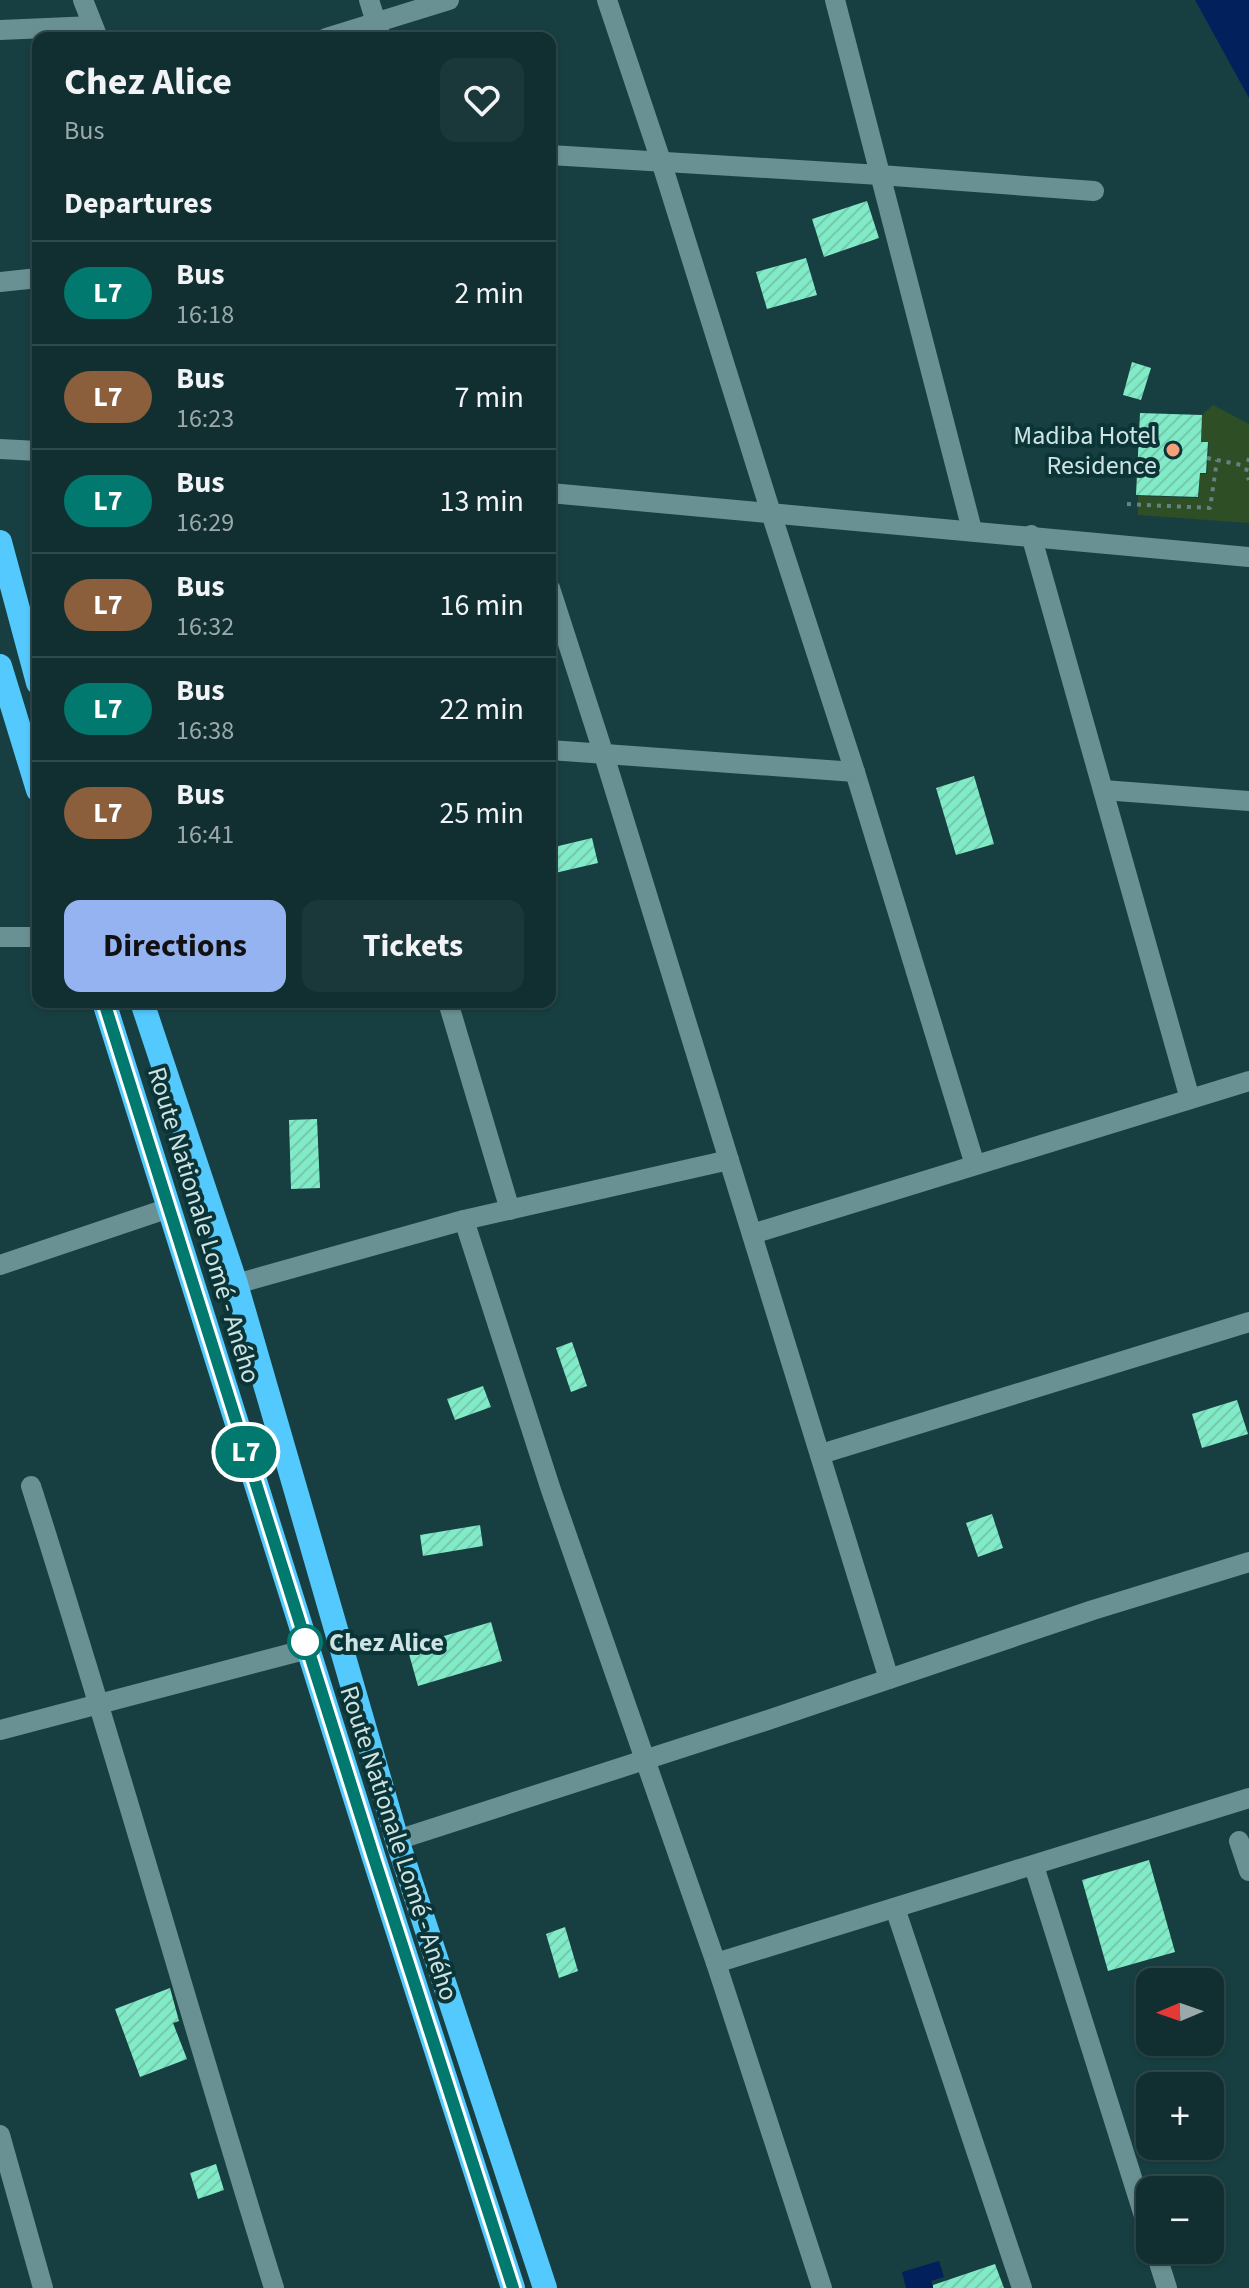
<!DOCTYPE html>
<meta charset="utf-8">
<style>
body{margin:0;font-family:"Source Sans 3",sans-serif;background:#1a3739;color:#f1f3f6;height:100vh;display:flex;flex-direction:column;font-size:30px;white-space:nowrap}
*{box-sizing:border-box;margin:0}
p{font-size:26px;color:#9ca9ab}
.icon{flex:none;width:44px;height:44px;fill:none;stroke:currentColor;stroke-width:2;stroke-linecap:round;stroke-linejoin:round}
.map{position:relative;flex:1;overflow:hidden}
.panel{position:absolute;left:32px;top:32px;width:524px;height:976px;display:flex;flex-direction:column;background:#112f31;border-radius:16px;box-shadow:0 2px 6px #0004,0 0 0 2px #304a4d}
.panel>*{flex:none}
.badge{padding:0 16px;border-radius:26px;font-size:28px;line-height:52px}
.needle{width:52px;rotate:268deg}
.tools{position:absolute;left:1136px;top:1968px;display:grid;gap:16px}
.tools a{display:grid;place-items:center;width:88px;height:88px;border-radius:16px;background:#112f31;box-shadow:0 2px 6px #0004,0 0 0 2px #304a4d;font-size:40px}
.map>.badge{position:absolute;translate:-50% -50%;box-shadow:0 0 0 4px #fff}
h2{padding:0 32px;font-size:30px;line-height:72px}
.round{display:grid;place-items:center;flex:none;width:84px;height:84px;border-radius:16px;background:#1a3739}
.summary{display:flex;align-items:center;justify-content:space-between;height:136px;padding:0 32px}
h1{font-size:38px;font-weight:700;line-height:60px}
.action{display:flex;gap:16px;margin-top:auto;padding:16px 32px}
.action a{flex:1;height:92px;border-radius:16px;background:#95b2f1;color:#111;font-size:32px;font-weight:700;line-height:92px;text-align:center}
.action a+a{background:#1a3739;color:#f1f3f6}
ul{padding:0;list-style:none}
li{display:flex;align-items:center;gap:24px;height:104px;padding:0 32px;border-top:2px solid #304a4d}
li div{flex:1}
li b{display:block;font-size:30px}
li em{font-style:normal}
li .badge{min-width:88px;font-weight:700;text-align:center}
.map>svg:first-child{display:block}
</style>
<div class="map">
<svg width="1249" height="2288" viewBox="0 0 1249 2288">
<defs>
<pattern id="building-hatch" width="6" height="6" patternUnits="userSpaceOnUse" patternTransform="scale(2)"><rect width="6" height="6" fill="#81ebc7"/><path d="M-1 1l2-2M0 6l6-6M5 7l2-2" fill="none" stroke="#74caad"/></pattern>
</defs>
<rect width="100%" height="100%" fill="#173f41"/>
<path fill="#2e4e25" d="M1213 405 1249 424V523L1138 515V496L1199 498 1200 474H1207L1209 443 1201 442 1202 415Z"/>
<g fill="#02205b">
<path d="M1195 0H1249V98Z"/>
<path d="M939 2261 944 2277 931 2281 933 2288H906L902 2272Z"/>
</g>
<g fill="url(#building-hatch)">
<path d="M867 201 879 238 824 257 812 219Z"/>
<path d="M806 258 817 295 767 309 756 272Z"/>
<path d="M1132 362 1151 368 1141 400 1123 395Z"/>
<path d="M1140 413 1202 415 1201 442H1208L1206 473H1200L1198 497 1136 495Z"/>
<path d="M974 776 994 844 956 855 936 788Z"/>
<path d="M592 838 598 863 555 873 550 848Z"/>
<path d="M317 1119 320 1188 291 1189 289 1120Z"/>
<path d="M572 1342 587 1386 571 1392 556 1348Z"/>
<path d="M483 1386 491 1407 455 1420 447 1399Z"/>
<path d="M1237 1400 1248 1434 1202 1448 1192 1414Z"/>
<path d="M992 1514 1003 1548 978 1557 966 1523Z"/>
<path d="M480 1525 483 1546 423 1556 420 1535Z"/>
<path d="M491 1622 502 1661 418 1686 407 1647Z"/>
<path d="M1149 1860 1175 1952 1108 1971 1082 1880Z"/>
<path d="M565 1927 578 1971 559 1978 546 1934Z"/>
<path d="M170 1988 179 2021 173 2023 187 2059 140 2077 115 2009Z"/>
<path d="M216 2164 224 2190 198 2199 190 2173Z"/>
<path d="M995 2264 1004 2288H933V2285Z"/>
</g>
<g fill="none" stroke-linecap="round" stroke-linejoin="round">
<g stroke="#628284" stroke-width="4" stroke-dasharray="4 6" stroke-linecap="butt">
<path d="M1207 458 1246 466"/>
<path d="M1249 458 1246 472 1249 480"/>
<path d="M1127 504 1210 508 1217 460"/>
</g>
<g stroke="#699193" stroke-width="20">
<path d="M83 0 98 38"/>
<path d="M369 0 381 38"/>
<path d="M607 0 661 161 771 513 855 772 975 1165"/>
<path d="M835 0 972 530"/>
<path d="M0 30 93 26"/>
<path d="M326 38 449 0"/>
<path d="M550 155 880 175 1094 191"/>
<path d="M0 282 38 278"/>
<path d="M0 449 38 451"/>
<path d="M550 493 1249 557"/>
<path d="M1031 535 1190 1099"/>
<path d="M550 588 604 755 889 1679"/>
<path d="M550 750 855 772"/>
<path d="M1103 790 1249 801"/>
<path d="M0 937H38"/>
<path d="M448 1002 510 1210"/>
<path d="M464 1220 551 1490 716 1963 822 2288"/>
<path d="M752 1234 1249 1081"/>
<path d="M0 1265 169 1208"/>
<path d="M236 1284 464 1220 729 1160"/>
<path d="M821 1454 1249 1322"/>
<path d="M31 1486C116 1752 191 2021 274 2288"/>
<path d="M0 1730 308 1649"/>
<path d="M397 1840 768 1720 1093 1610 1249 1562"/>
<path d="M1239 1841 1249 1871"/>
<path d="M1034 1866 1150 2235"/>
<path d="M895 1908 1022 2288"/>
<path d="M716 1963 1249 1798"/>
<path d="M0 2135 43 2288"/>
<path d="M1155 2250 1167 2288"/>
</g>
<g stroke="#54c9fd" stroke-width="24">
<path d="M0 542 38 683"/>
<path d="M0 666 38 790"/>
<path d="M104 1002 374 1858 513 2288"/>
<path d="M142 1002 236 1284 397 1840 545 2288"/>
</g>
</g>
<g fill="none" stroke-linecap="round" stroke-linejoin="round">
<defs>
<path id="line" d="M104 1002 374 1858 513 2288"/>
</defs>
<use href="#line" stroke="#fff" stroke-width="18"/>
<use href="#line" stroke="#01796f" stroke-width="12"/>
</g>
<circle fill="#f1a27b" stroke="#0b3436" stroke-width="3" cx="1173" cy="450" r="8"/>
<circle fill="#fff" stroke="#01796f" stroke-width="4" cx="305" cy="1642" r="16"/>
<g text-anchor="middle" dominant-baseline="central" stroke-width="8" stroke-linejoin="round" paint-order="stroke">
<g font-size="26" fill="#cee3e4" stroke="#0b3436" text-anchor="end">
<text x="1157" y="435">Madiba Hotel<tspan x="1157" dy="30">Residence</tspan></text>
</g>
<g font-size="26" fill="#cee3e4" stroke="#0b3436">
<text transform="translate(204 1225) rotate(73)">Route Nationale Lomé - Aného</text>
<text transform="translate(399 1843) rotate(72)">Route Nationale Lomé - Aného</text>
</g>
<g font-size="26" font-weight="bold" fill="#cee3e4" stroke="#0b3436" text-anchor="start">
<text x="329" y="1642">Chez Alice</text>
</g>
</g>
</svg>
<div class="tools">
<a><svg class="needle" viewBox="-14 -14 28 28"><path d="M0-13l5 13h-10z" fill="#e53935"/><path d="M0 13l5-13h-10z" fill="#9ca9ab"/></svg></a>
<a>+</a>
<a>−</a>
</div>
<b class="badge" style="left:246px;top:1452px;background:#01796f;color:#fff">L7</b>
<section class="panel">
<div class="summary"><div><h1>Chez Alice</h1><p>Bus</p></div><a class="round"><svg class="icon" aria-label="heart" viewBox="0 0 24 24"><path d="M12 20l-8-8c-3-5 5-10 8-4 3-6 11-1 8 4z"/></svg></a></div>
<h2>Departures</h2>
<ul>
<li><span class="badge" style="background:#01796f;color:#fff">L7</span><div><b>Bus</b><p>16:18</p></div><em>2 min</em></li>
<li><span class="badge" style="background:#8b5e3c;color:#fff">L7</span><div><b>Bus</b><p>16:23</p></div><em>7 min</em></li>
<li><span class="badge" style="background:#01796f;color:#fff">L7</span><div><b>Bus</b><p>16:29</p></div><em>13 min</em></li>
<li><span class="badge" style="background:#8b5e3c;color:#fff">L7</span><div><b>Bus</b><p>16:32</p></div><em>16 min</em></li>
<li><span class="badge" style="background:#01796f;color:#fff">L7</span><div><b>Bus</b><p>16:38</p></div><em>22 min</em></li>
<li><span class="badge" style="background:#8b5e3c;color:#fff">L7</span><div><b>Bus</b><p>16:41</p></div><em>25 min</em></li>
</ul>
<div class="action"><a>Directions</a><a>Tickets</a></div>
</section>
</div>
